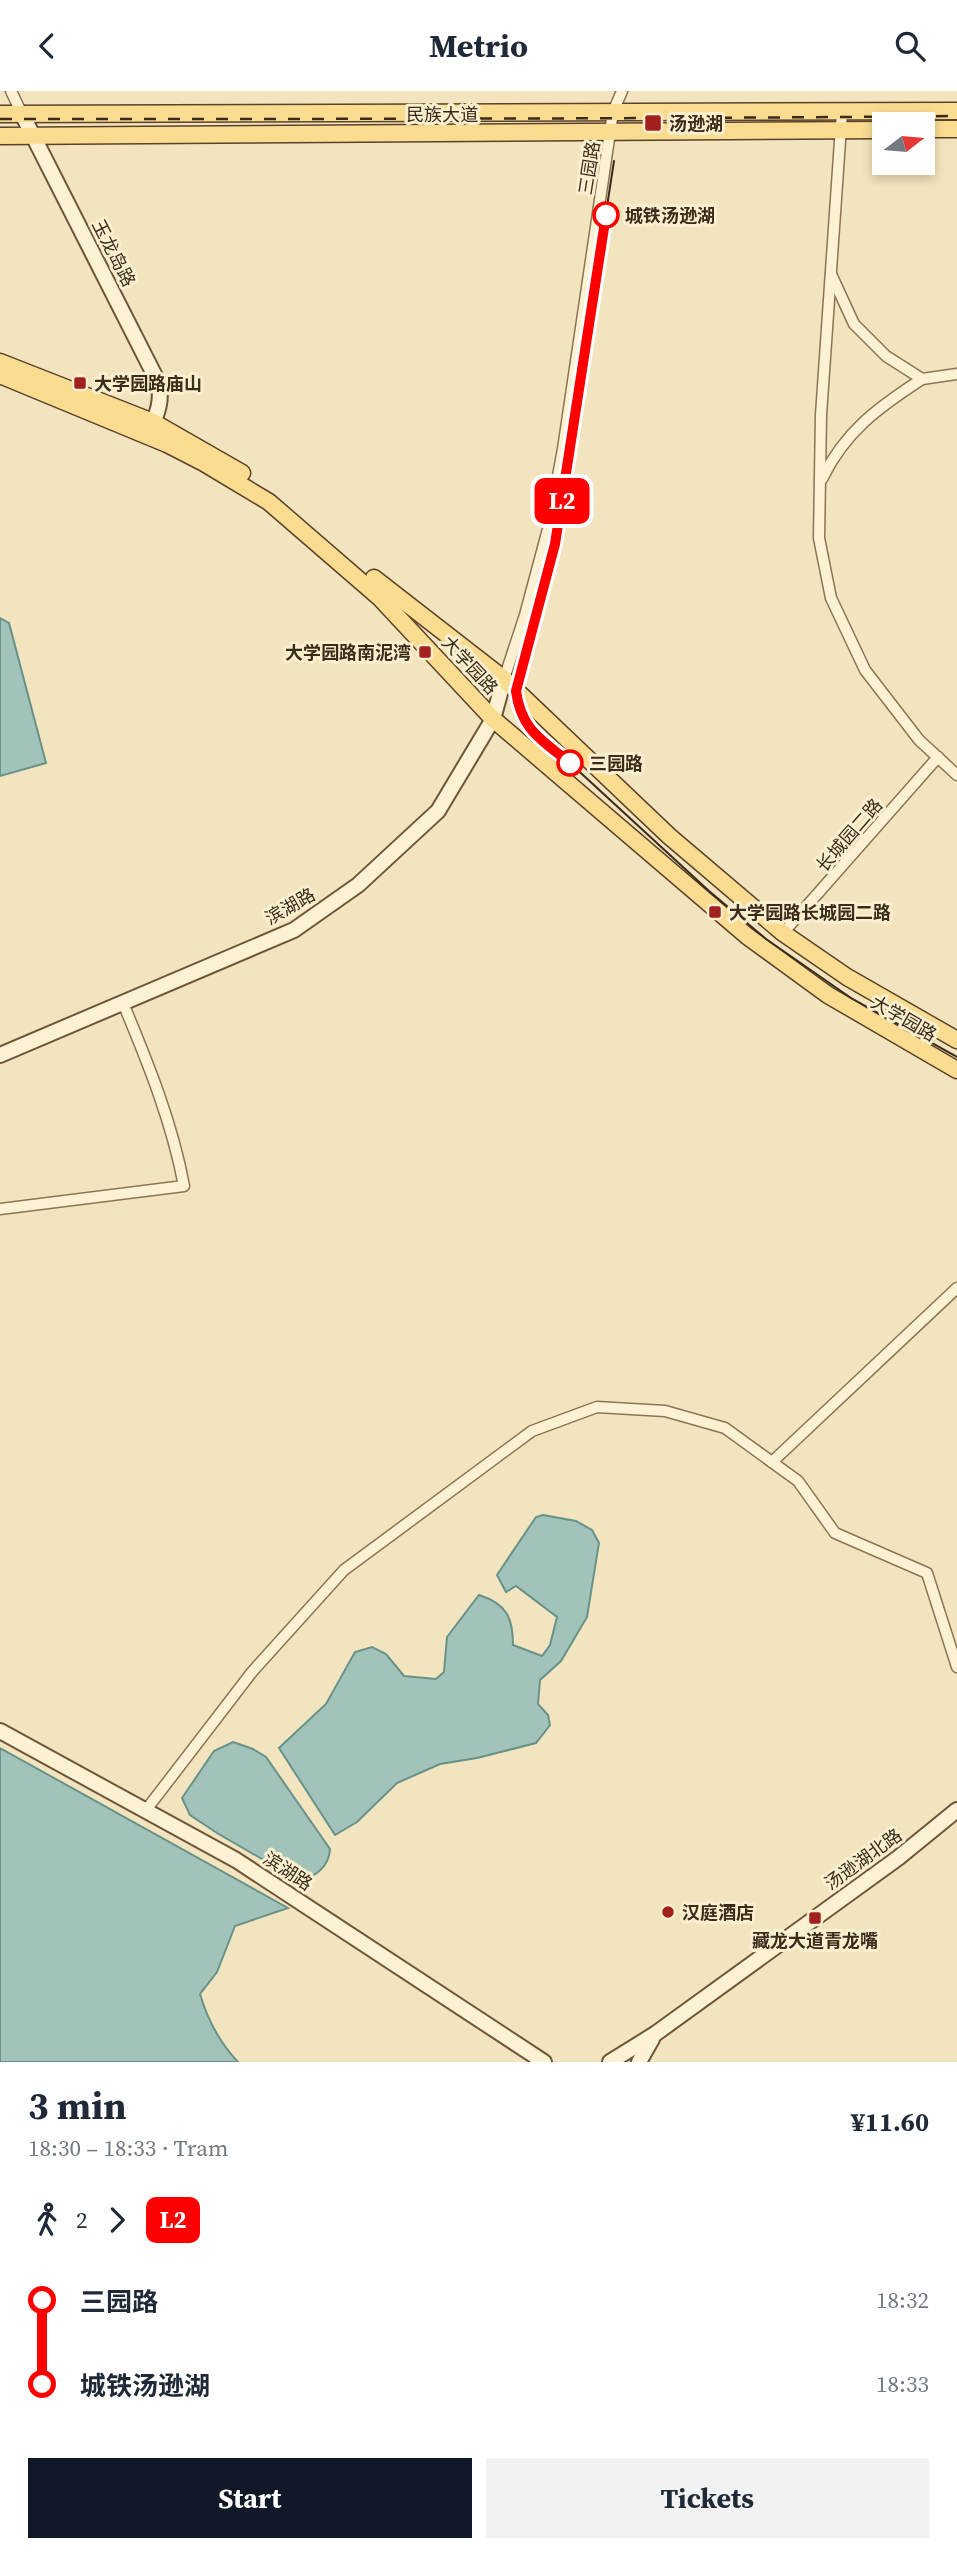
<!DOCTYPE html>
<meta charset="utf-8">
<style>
body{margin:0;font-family:"Source Serif 4","Noto Sans SC",serif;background:#f2f2f3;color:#1f2937;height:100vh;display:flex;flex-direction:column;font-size:26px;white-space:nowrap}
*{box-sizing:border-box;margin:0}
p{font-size:23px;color:#747a83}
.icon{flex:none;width:38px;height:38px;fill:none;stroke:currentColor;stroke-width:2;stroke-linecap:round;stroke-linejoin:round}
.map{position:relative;height:1971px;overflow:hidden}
.sheet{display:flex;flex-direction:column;background:#fff;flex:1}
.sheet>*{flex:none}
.badge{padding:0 14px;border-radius:10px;font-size:24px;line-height:46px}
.needle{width:46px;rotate:74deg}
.controls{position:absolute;left:872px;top:21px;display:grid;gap:14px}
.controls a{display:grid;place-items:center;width:63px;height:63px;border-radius:0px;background:#fff;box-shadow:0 4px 10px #0003;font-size:35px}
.map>.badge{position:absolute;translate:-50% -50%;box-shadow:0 0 0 4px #fff}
.legs{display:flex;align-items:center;gap:10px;height:77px;padding:0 28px;font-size:23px}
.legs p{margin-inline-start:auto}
.summary{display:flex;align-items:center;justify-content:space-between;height:119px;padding:0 28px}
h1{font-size:38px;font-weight:700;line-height:52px}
.action{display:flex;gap:14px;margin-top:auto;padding:14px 28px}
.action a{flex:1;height:80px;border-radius:0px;background:#111827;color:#fff;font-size:28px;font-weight:700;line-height:80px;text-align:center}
.action a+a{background:#f2f2f3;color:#1f2937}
ul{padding:0 28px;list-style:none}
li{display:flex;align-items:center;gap:24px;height:84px;font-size:26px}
li i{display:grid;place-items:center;width:10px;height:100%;margin:0 9px;background:currentColor}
li i::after{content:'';width:18px;height:18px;margin:-9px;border:5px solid;border-radius:50%;background:#fff}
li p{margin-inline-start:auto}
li:first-child i{background:linear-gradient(#0000 50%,currentColor 0)}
li:last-child i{background:linear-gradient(currentColor 50%,#0000 0)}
header{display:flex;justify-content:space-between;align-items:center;height:91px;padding:0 28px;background:#fff;font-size:32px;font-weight:700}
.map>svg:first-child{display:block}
</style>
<header><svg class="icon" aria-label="back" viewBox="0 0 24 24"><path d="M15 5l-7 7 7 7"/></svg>Metrio<svg class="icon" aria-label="search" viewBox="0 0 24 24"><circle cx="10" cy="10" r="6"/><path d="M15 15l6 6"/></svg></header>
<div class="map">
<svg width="957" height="1971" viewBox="0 0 957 1971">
<rect width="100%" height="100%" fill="#f2e4be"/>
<g fill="#a2c3ba" stroke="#689289" stroke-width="2">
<path d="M0 527 9 532 46 672 0 685Z"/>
<path d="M543 1424 576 1430 592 1439 599 1452 587 1526 561 1570 540 1589 538 1613 548 1624 550 1634 536 1652 477 1667 440 1673 397 1692 357 1731 335 1744 279 1657 326 1613 355 1561 372 1556 386 1563 404 1585 436 1588 444 1581 447 1546 479 1504C507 1513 513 1527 513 1554L542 1565 550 1554 557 1526 516 1495 506 1501 497 1484 536 1426Z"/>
<path d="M233 1651 253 1658 266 1666 330 1758C329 1777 315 1785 300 1790L217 1742 190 1724 182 1707 214 1660Z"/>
<path d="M0 1657 288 1817 235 1835 217 1881 200 1903C208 1930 219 1951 238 1971H0Z"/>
</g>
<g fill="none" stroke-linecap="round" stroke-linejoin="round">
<defs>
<g id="street">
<path d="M11 0 22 23"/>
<path d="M842 21 821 324 819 447 831 507 865 579 919 649 957 684"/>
<path d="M922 288 957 283"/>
<path d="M822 388C845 340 879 316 922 288L886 265 854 233 831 183"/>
<path d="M504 588 525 524 548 438 563 358 613 21 622 0"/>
<path d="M783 842 938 666"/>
<path d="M0 1118 184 1095C172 1031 148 972 123 912"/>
<path d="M772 1371 957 1197"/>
<path d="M146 1719 252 1581 344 1479 532 1340 597 1316 665 1320 725 1337 798 1390 835 1442 927 1482 957 1576"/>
</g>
<g id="secondary">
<path d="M22 23 158 291C163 309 157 323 150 340"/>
<path d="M0 964 294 839 358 794 438 720 493 628 504 588"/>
<path d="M0 1640 236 1769 544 1971"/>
<path d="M610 1971 655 1943 898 1767 957 1719"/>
<path d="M639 1971 652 1948"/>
</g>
<g id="primary">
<path d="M0 23 957 20"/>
<path d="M922 38H957"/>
<path d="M0 45 884 39"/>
<path d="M0 271 153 331 242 382"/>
<path d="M0 284 167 353 204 372 269 411 380 507 493 628 747 845 828 904 957 979"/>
<path d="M374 487 504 588 669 745 783 842 847 886 957 949"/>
</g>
</defs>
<use href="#street" stroke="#8d7455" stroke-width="13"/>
<use href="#secondary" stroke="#6e5538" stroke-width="18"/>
<use href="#primary" stroke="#5a412a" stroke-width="19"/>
<use href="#street" stroke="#fcf1d2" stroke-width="10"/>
<use href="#secondary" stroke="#fcf1d2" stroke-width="14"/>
<use href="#primary" stroke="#fadc91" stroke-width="16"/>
<path stroke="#3a2b1b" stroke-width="2" d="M614 70 555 453 517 592 520 622 526 634 537 644 570 672 709 800 766 848 851 907 957 966"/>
<path stroke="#3a2b1b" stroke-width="2.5" stroke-dasharray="12 12" stroke-linecap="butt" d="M0 28C319 28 638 28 957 25"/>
</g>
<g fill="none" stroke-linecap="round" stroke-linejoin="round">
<defs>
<path id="line-1" d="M570 672C542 649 521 639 516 600L555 453 606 124"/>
</defs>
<use href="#line-1" stroke="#fff" stroke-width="16"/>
<use href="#line-1" stroke="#f00" stroke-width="10"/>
</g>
<g fill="#a2211e" stroke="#f9eece" stroke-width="2.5">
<rect x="644" y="23" width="18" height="18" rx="3.5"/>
<rect x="73" y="285" width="14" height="14" rx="3.5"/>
<rect x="418" y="554" width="14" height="14" rx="3.5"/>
<rect x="708" y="814" width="14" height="14" rx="3.5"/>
<circle cx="668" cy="1821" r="7"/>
<rect x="808" y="1820" width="14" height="14" rx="3.5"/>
</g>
<g fill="#fff" stroke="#f00" stroke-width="3.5">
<circle cx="606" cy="124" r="12"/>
<circle cx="570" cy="672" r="12"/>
</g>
<g text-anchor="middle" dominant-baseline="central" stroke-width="6" stroke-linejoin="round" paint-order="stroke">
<g font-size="18" fill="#3a2b1b" stroke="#f9eece">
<text x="442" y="23">民族大道</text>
<text transform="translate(589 77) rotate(-81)">三园路</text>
<text transform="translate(114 162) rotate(63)">玉龙岛路</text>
<text transform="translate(470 574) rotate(47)">大学园路</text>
<text transform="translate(849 744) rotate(-49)">长城园二路</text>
<text transform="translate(290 815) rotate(-30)">滨湖路</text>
<text transform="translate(904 927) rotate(30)">大学园路</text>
<text transform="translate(863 1768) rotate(-36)">汤逊湖北路</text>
<text transform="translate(288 1780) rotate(33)">滨湖路</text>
</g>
<g font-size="18" font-weight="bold" fill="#3a2b1b" stroke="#f9eece" text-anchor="start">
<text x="669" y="32">汤逊湖</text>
<text x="94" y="292">大学园路庙山</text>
<text x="411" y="561" text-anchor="end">大学园路南泥湾</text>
<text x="729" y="821">大学园路长城园二路</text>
<text x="682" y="1821">汉庭酒店</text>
<text x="815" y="1849" text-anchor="middle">藏龙大道青龙嘴</text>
</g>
<g font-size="18" font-weight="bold" fill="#3a2b1b" stroke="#f9eece" text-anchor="start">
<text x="625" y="124">城铁汤逊湖</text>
<text x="589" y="672">三园路</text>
</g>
</g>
</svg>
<div class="controls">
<a><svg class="needle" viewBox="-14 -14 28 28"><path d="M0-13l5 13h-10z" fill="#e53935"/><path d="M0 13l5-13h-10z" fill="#747a83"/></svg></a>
</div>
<b class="badge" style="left:562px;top:410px;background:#f00;color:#fff">L2</b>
</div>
<section class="sheet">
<div class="summary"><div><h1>3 min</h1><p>18:30 – 18:33 · Tram</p></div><b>¥11.60</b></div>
<div class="legs"><svg class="icon" aria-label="walk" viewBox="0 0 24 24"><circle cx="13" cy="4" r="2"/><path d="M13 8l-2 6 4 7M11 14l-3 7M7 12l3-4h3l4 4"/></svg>2<svg class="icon" aria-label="forward" viewBox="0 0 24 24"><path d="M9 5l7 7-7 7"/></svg><b class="badge" style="background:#f00;color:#fff">L2</b></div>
<ul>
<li><i style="color:#f00"></i><b>三园路</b><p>18:32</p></li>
<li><i style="color:#f00"></i><b>城铁汤逊湖</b><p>18:33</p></li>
</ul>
<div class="action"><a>Start</a><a>Tickets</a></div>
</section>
